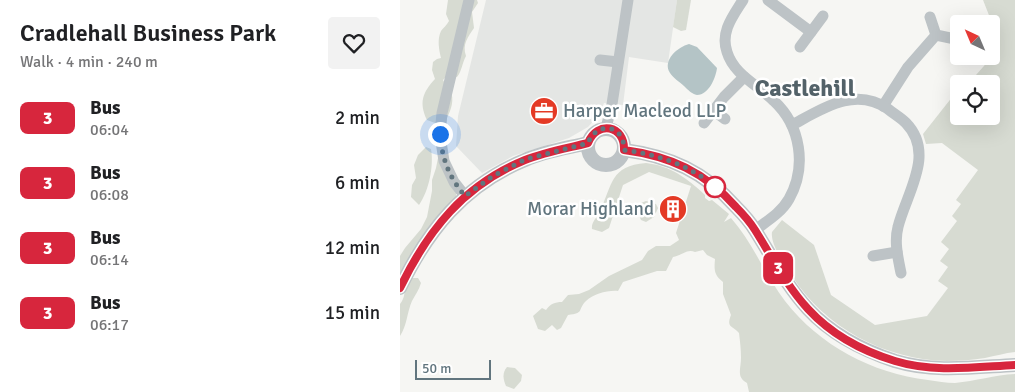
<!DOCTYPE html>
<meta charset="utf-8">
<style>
body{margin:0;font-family:Signika,sans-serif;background:#f2f2f2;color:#202124;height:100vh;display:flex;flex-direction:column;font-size:19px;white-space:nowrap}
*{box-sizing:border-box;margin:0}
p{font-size:16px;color:#757577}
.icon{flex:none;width:28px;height:28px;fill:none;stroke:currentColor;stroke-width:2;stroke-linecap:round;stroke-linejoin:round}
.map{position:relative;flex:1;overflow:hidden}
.drawer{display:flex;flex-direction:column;background:#fff;width:400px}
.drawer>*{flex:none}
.badge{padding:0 10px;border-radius:8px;font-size:18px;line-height:32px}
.needle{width:32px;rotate:316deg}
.fabs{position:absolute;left:550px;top:15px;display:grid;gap:10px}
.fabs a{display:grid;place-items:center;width:50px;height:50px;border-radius:5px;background:#fff;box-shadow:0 5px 20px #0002;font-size:25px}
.scale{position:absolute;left:15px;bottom:12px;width:76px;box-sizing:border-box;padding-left:5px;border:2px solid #61757e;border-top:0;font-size:14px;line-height:18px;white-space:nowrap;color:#61757e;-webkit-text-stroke:4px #fff;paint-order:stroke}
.you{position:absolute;width:25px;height:25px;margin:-12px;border:4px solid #fff;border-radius:50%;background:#1a73e8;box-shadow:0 0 0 8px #1a73e833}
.map>.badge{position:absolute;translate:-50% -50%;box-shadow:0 0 0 2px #fff}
.round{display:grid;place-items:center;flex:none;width:52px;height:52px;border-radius:5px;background:#f2f2f2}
.head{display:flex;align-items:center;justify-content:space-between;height:85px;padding:0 20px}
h1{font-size:24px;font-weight:600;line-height:38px}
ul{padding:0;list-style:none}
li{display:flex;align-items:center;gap:15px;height:65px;padding:0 20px}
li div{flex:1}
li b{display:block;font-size:19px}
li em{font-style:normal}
li .badge{min-width:55px;font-weight:700;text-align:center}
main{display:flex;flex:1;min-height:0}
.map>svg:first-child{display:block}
</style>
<main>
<section class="drawer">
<div class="head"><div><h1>Cradlehall Business Park</h1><p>Walk · 4 min · 240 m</p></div><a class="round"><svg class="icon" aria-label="heart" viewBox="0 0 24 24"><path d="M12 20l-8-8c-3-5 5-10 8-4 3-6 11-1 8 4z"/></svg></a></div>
<ul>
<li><span class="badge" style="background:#d7263d;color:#fff">3</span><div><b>Bus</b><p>06:04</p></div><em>2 min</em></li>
<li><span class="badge" style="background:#d7263d;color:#fff">3</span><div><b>Bus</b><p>06:08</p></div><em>6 min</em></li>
<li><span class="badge" style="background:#d7263d;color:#fff">3</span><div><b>Bus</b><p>06:14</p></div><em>12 min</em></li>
<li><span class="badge" style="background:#d7263d;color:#fff">3</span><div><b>Bus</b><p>06:17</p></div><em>15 min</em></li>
</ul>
</section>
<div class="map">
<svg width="615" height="392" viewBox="0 0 615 392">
<rect width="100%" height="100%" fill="#f6f6f3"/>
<path fill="#e4e6e4" d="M86 0H277L268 63 229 57 223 105 204 103 199 115 188 127 169 138 113 156 82 173 56 146 58 116Z"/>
<g fill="#d7dbd2">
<path d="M48 0H77L78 3 72 12 74 28C68 37 62 44 66 56 62 63 62 71 57 77L45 78 43 80C45 84 49 87 50 90 55 99 51 110 47 118L35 123 27 120C19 103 22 93 35 79L32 70 33 62 37 59 41 58C39 50 37 39 41 31 43 28 47 25 49 21L46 14Z"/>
<path d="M277 0H291L286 30 281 31 273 27Z"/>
<path d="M583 0H615V352C605 353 595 356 585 358 573 360 559 361 547 361 486 360 425 328 392 276 385 266 370 244 372 232L382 220 414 245 431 295 475 325 527 316 548 288 538 281 548 267 540 261 549 249 541 242 557 221 552 216 561 204 556 200 578 170 542 143 526 144 523 134 553 96 559 93V116H591V84H568L591 58 596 33Z"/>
<path d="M26 147 31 149C34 166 29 191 19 205L11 197 12 185 16 178 14 165 18 155Z"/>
<path d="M39 153 56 193V198L0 280V256L5 248 21 229 27 217 32 191V180L36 168Z"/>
<path d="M246 163C271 166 287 178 305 195V198L309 201 312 200 329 214 324 222 331 218C353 243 365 275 385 301 420 346 472 373 528 380 537 381 546 383 555 383 575 381 595 375 615 374V392H349L347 383C336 377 341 369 341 358 341 350 340 341 339 333 332 325 326 328 331 315L323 294V282C314 275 314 270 315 259L307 255 303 250 295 252C287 248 281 256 273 257L266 271H257L223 282 218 291C208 290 193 294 186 301 177 310 185 313 168 315L161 328 157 330 152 325 145 331 138 329 133 316 142 308 146 310C150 304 155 302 162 302L168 295 179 294 189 290 209 276 242 260 248 251 256 246H270L279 240 276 233 291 186 249 172 223 185 209 228 202 232 192 229C191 222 197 218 200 211 213 184 210 166 246 163Z"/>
<path d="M246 201 256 204 258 208 254 217 246 222 241 220 238 213 241 203Z"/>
<path d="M11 278H18L21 283C19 290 15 295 12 301 7 312 7 326 0 336V304C7 296 2 289 11 278Z"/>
<path d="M107 367 115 368 122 375 121 381 114 389 106 386C103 379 102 373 107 367Z"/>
</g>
<path fill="#b4c4c6" d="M289 44 297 47 317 68C316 77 309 95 297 95 292 94 288 90 284 86 280 82 273 78 270 73 262 60 278 47 289 44Z"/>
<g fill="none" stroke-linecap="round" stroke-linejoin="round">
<g stroke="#bdc3c6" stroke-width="11">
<path d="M343 0C333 16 320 32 327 52 334 75 358 85 374 101 401 126 407 167 389 199 381 213 367 221 355 230"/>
<path d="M368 0 411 32"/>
<path d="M530 17 536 35 555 39"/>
<path d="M400 47 423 16"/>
<path d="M200 60 218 62"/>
<path d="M483 106 508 67 536 35"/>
<path d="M313 110 325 119"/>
<path d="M304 123 324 97 344 77"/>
<path d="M392 125C422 109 455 86 488 109 494 114 501 118 506 123 536 154 506 194 498 227 494 242 498 258 501 273"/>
<path d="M206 128 212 104 228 0"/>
<path d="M65 196 54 182 44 161 40 135 42 113 69 0"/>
<path d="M473 256 497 252"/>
</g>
<g stroke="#bdc3c6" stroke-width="14">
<circle cx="206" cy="147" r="18"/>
<path d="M224 150C270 156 305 172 336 207 343 214 350 222 355 230 372 257 386 285 408 309 431 334 462 350 495 361 534 373 575 367 615 365"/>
<path d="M0 288C28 230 64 185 125 160 145 151 168 148 188 143"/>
</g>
</g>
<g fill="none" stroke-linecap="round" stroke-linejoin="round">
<defs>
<path id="line" d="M0 288C28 230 64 185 125 160 145 152 168 148 188 143 197 120 225 125 224 150 270 156 305 172 336 207 343 214 350 222 355 230 372 257 386 285 408 309 431 334 462 351 495 361 534 373 575 367 615 365"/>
</defs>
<use href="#line" stroke="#fff" stroke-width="11"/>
<use href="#line" stroke="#d7263d" stroke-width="8"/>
<path stroke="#61757e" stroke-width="5" stroke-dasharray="0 9" d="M40 134C42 159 49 177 65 196L93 176 126 159 188 143C197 120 225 125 224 150 260 155 292 166 319 190L315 187"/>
</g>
<defs>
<symbol id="office-disc" viewBox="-11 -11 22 22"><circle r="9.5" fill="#e43a25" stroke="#fff"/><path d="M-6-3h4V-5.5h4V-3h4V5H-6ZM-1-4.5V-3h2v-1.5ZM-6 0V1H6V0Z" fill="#fff"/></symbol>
<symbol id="building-disc" viewBox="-11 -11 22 22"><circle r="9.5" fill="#e43a25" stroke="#fff"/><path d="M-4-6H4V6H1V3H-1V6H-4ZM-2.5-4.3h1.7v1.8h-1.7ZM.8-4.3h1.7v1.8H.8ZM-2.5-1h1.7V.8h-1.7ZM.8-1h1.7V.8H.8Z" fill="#fff"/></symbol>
</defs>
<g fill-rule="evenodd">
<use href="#office-disc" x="128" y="95" width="32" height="32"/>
<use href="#building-disc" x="257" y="193" width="32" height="32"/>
</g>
<circle fill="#fff" stroke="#d7263d" stroke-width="2.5" cx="315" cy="187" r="10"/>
<g text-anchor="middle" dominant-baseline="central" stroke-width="5" stroke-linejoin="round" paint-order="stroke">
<g font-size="19" fill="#61757e" stroke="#fff" text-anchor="start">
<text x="163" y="111">Harper Macleod LLP</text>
<text x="254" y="209" text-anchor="end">Morar Highland</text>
</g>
<g font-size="24" font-weight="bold" fill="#536269" stroke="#fff">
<text x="405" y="88">Castlehill</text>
</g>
</g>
</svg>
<div class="fabs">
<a><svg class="needle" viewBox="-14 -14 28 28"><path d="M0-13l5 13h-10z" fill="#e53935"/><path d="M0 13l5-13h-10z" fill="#757577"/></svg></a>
<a><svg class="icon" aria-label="locate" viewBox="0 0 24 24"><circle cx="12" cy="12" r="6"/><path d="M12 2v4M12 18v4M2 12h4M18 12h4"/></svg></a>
</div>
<div class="scale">50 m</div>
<div class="you" style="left:40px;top:134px"></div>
<b class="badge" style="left:378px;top:268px;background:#d7263d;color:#fff">3</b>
</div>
</main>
